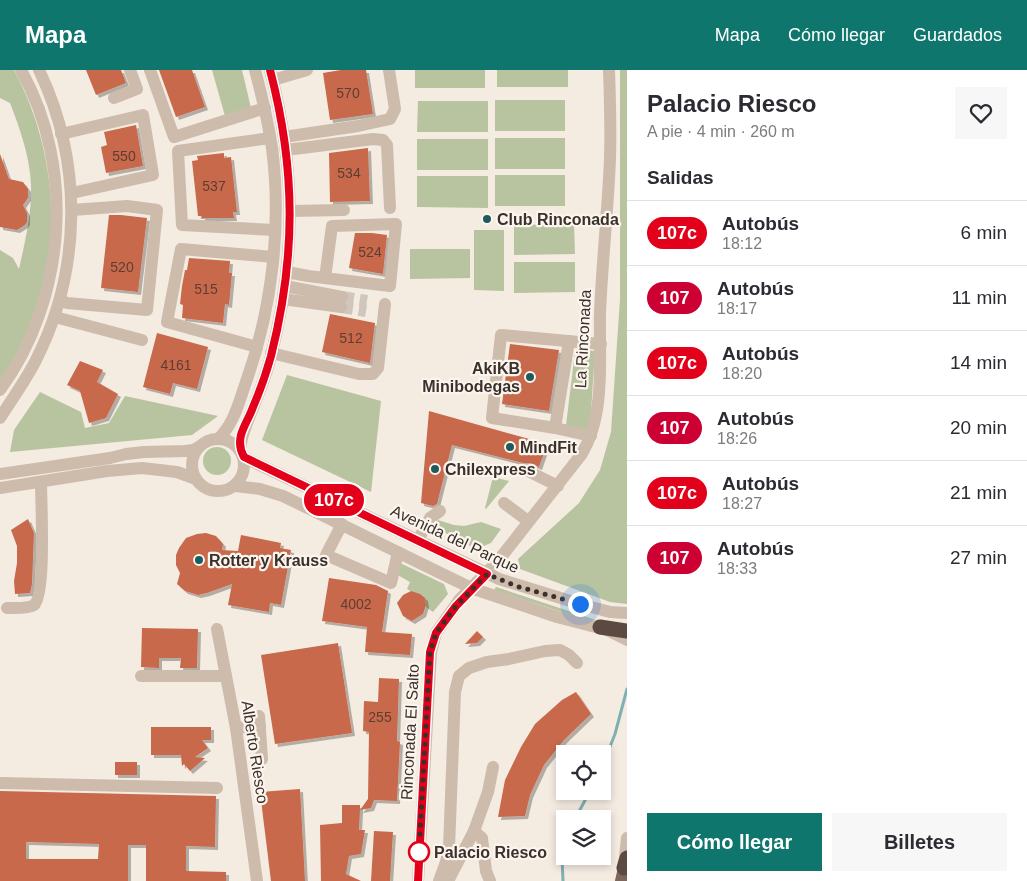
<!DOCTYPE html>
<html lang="es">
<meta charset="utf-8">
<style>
body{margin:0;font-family:Helvetica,sans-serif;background:#f7f7f7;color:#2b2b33;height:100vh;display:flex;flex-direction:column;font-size:19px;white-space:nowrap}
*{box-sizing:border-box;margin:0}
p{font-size:16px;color:#7c7c81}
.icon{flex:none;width:28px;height:28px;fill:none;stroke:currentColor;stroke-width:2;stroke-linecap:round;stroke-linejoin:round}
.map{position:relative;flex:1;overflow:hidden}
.panel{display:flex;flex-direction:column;background:#fff;width:400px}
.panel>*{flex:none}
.badge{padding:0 10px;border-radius:16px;font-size:18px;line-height:32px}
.tools{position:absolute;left:556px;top:675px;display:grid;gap:10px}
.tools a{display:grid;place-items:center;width:55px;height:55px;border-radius:0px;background:#fff;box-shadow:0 2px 8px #0003;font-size:25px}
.you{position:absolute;width:25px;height:25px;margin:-12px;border:4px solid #fff;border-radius:50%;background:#1a73e8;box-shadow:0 0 0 8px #1a73e833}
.map>.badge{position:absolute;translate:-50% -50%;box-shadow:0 0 0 2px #fff}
h2{padding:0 20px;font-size:19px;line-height:45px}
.round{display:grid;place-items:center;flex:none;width:52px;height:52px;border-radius:0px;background:#f7f7f7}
.summary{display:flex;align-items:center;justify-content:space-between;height:85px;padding:0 20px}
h1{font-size:24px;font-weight:700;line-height:38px}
.primary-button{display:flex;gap:10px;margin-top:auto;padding:10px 20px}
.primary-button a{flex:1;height:58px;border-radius:0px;background:#0f766e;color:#fff;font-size:20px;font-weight:700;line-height:58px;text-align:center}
.primary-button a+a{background:#f7f7f7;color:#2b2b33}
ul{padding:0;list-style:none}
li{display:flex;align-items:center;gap:15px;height:65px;padding:0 20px;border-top:1px solid #e1e1e2}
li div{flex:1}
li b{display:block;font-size:19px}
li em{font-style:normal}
li .badge{min-width:55px;font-weight:700;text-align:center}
header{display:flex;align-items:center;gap:30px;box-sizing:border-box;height:70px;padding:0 25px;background:#0f766e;color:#fff}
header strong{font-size:24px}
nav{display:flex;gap:28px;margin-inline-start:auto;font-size:18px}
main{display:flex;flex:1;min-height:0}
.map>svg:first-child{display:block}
</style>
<header>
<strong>Mapa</strong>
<nav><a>Mapa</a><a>Cómo llegar</a><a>Guardados</a></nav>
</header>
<main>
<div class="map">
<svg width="627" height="811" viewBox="0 0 627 811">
<defs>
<filter id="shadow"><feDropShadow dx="3" dy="3" stdDeviation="0" flood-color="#0004"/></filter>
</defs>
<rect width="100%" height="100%" fill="#f4ebe1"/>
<g fill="#b8c4a0">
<path d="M0 0H14C52 71 62 154 39 231 36 241 34 251 30 260 22 279 10 296 0 313V180L13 188 19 199C25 172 32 143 31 115 30 87 20 59 10 33L0 28Z"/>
<path d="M212 0H242L251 38 225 46Z"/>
<rect x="415" y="0" width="70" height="18"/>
<rect x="497" y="0" width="71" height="17"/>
<path d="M620 0H627V534L610 532 520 499 518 489 579 433 600 400 611 362 620 229Z"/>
<rect x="495" y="30" width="70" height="31"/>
<path d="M418 31H488V62H417Z"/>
<rect x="495" y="68" width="70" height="31"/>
<rect x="417" y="69" width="71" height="31"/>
<rect x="495" y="105" width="70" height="31"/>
<path d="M417 106H488V138L417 137Z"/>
<path d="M574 154 575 184 514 185V155Z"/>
<path d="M474 160H504V221L474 220Z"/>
<path d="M410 179H470V208L410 209Z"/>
<path d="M514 192H575V222L514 223Z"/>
<path d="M578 280 595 281 591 342 587 360 566 355 575 282Z"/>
<path d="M287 305 381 331 371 422 262 370Z"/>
<path d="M40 322 81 342 85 358 109 353 125 326 218 346 192 365 10 382 14 360Z"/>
<circle cx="217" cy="391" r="14"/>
<path d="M493 407 509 411 486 439 485 438Z"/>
<path d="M438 450 454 455 464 456 481 452 501 459 491 473 476 479 432 456Z"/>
<path d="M398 492 444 514 448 524 433 542 426 537C426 523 416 525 407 519L410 512 396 504Z"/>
<path d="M496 517 605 553 574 546 494 520Z"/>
</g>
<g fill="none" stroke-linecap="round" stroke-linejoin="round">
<g stroke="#7fb0b2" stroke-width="3">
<path d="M602 697 615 664 627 619"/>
<path d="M575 749 590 721"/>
<path d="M563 811 562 787 565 776"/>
</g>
</g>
<g fill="#c8694b" fill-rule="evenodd" filter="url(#shadow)">
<path d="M86 0H121L126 13 96 25Z"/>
<path d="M159 0H192L205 37 176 47Z"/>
<path d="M341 0H366L373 44 330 50 323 3Z"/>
<path d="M136 55 143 96 106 103 101 77 107 75 104 62Z"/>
<path d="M368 78 370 131 330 132 329 83Z"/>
<path d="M224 83V88L231 87 237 142H233L234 148H202V146H198L192 91 198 90 197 86Z"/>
<path d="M0 84 9 109 23 112 28 119V128L23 135 27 143V152L25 155 17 160 0 157Z"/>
<path d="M109 145H121L147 148 138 222 101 218Z"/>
<path d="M355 163H372L387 165 383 204 349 198Z"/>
<path d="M189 188 230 191 229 203H232L229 235 225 234 223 253 182 248 183 235 180 234 182 216 185 200H187Z"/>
<path d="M330 244 375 253 370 293 322 282Z"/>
<path d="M157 263 208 277 197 319 173 313 170 324 143 317Z"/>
<path d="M510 274 559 280 549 341 502 334Z"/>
<path d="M80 291 103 300 97 312 118 324 106 348 89 353 80 321 67 315Z"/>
<path d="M429 341 547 374 539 397 529 393H523L452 375 437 434 433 436 421 433Z"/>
<path d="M28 449 34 463 32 514 30 523 15 524 14 511 17 493V476L11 460Z"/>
<path d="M206 463 216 466 223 474 222 480 238 481 241 465 281 473 280 478 291 480 281 535 270 533 269 542 228 535 232 514 207 523 198 525 185 521 177 514 180 503 176 495V485L179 478 186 468 197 464Z"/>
<path d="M329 508 376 515 388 521 382 562 412 564 410 585 365 582 367 557 322 551Z"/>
<path d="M411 521 420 524 425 528 426 535 423 544 412 551 403 546 397 533 403 525Z"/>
<path d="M142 558 198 559 197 598H180L181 588H159V598L141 597Z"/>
<path d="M477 561 483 567 477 573 465 574Z"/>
<path d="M338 573 352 663 275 674 261 585Z"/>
<path d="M379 608 399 609 397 671 400 672 397 731 374 730 371 738 360 740 359 760H365L361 784 349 786 346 804 361 811H321L320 755 342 753V735H360V740L368 729 369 662 363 661 364 631 378 632Z"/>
<path d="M576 622 591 644 564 670 544 695 530 725 525 746 498 747 505 710 521 677 535 654 562 630Z"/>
<path d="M151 657H211V670H202L208 678 195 687 205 688 190 701 184 694 182 696 181 685H151Z"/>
<rect x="115" y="692" width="22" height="13"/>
<path d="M300 719 305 811H271L260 722Z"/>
<path d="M0 721 216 726 215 777 186 776V801L226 802V811H146V775H128V811H0ZM26 772 99 774 98 789H26Z"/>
<path d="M374 761 393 762 390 811H371Z"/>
</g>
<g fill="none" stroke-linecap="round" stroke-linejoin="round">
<g stroke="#cfc6bd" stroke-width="12" stroke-dasharray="12 6" stroke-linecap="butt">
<path d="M342 227 367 231"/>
<path d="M341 237 366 241"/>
</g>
<g stroke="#cdbbac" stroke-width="12">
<path d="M150 0 174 67 265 38"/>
<path d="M273 10 307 0"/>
<path d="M114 28 137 19 130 0"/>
<path d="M61 64 143 45 153 105 72 123"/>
<path d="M284 67 358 56 390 49 395 39 389 0"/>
<path d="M270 68 178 81 182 155 274 160"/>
<path d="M286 80 373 69 383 70 387 75 390 138"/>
<path d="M290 141 344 140"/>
<path d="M287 202 308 206 390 216 396 154 332 156 325 208"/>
<path d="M285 216 342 227"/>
<path d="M283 229 341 237"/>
<path d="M60 230 67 233 147 240 157 140 127 136 72 140"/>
<path d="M55 247 142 270"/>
<path d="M257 277 167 252 181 179 273 187"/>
<path d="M271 283 359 304H373L378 298 385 234"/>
<path d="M0 320C66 230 76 98 21 0"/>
<path d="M0 348C12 329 26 310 36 290 82 199 83 92 39 0"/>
<path d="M555 358 569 271"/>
<path d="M591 366 555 358 492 348 501 265 601 274"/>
<circle cx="218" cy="395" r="26"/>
<path d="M218 369C234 354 239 332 246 312 272 239 282 155 272 78 268 52 262 26 255 0"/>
<path d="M240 380C241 363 249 349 255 333 261 318 267 302 271 286 296 188 296 98 270 0"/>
<path d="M243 387 499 509 580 534 610 542 627 543"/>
<path d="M526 400 558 416"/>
<path d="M0 404 110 388 126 384 144 382 185 381 193 380 199 377"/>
<path d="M235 416 260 419 283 426 471 518 557 547 607 560 627 570"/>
<path d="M0 418 107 401 142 398 177 402 196 409"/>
<path d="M504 433 528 451"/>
<path d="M342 454 326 485 391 513 398 482"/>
<path d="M418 470 430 448 440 441"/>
<path d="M7 538C15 538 28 539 34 535 46 526 41 431 41 412"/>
<path d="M217 559 236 658 257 811"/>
<path d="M141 606H226"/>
<path d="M259 646 262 689"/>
<path d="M236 658 260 656"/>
<path d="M0 713 217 718"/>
<path d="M474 761 482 768 486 801 490 811"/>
<path d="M624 796 627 768"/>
<path d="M418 811 431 582 436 563 460 529 498 491 581 385C606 345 599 289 600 244 602 192 608 140 610 88 611 59 610 29 609 0"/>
<path d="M439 811 446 792 449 778 455 622 459 606 469 598 487 592 509 589 545 581 560 580 569 585 577 593"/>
<path d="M448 811 474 761 488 722 493 697"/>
</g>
<path stroke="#7d675c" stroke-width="12" d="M621 811 624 798"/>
<g stroke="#5c4a42" stroke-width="15">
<path d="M600 557 627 561"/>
<path d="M624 798 627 788"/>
</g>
</g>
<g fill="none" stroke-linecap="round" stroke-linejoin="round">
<defs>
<path id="line" d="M270 0C296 99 296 187 271 286 266 304 260 321 253 337 250 346 244 355 241 365 239 373 240 380 244 387L487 504 456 536 436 563 430 582 418 811"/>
</defs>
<use href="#line" stroke="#fff" stroke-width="11"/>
<use href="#line" stroke="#e2001a" stroke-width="8"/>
<path stroke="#3b302b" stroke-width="5" stroke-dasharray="0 9" d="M419 782 430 582 436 563 456 536 487 504 516 516 580 534"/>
</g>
<g fill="#1f5a5e" stroke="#fbf5ee" stroke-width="2">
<circle cx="487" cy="149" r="5"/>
<circle cx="530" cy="307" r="5"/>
<circle cx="510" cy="377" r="5"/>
<circle cx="435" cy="399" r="5"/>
<circle cx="199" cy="490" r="5"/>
</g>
<circle fill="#fff" stroke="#e2001a" stroke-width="2.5" cx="419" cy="782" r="10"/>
<g text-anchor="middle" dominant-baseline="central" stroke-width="4.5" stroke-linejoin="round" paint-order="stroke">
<g font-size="14" fill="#5e3e33">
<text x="348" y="23">570</text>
<text x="124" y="86">550</text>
<text x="349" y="103">534</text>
<text x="214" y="116">537</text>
<text x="370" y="182">524</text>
<text x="122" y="197">520</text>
<text x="206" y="219">515</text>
<text x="351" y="268">512</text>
<text x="176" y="295">4161</text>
<text x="356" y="534">4002</text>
<text x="380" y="647">255</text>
</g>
<g font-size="16" font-weight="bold" fill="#3b302b" stroke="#fbf5ee" text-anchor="start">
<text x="497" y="149">Club Rinconada</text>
<text x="520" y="298" text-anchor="end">AkiKB<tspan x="520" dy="18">Minibodegas</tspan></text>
<text x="520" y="377">MindFit</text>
<text x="445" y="399">Chilexpress</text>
<text x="209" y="490">Rotter y Krauss</text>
</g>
<g font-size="16" fill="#3b302b" stroke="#fbf5ee">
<text transform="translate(583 269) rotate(-87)">La Rinconada</text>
<text transform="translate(455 469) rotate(25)">Avenida del Parque</text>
<text transform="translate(410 662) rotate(-87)">Rinconada El Salto</text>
<text transform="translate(255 682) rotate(81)">Alberto Riesco</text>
</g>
<g font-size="16" font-weight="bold" fill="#3b302b" stroke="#fbf5ee" text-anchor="start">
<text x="434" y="782">Palacio Riesco</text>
</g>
</g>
</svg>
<div class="tools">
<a><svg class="icon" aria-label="locate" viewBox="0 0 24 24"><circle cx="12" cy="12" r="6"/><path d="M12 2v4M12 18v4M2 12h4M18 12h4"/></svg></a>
<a><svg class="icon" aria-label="layers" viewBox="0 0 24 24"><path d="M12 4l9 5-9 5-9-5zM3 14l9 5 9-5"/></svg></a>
</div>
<div class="you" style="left:580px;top:534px"></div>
<b class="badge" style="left:334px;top:430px;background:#e2001a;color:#fff">107c</b>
</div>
<section class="panel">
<div class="summary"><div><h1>Palacio Riesco</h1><p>A pie · 4 min · 260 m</p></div><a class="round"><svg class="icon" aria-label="heart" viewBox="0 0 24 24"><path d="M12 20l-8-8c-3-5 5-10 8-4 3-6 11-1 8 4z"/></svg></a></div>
<h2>Salidas</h2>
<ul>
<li><span class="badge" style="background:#e2001a;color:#fff">107c</span><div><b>Autobús</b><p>18:12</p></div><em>6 min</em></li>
<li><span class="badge" style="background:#c03;color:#fff">107</span><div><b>Autobús</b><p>18:17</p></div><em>11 min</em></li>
<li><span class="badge" style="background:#e2001a;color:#fff">107c</span><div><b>Autobús</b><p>18:20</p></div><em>14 min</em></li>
<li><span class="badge" style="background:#c03;color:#fff">107</span><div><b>Autobús</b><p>18:26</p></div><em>20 min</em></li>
<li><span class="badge" style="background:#e2001a;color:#fff">107c</span><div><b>Autobús</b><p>18:27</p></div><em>21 min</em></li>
<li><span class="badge" style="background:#c03;color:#fff">107</span><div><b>Autobús</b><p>18:33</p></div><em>27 min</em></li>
</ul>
<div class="primary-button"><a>Cómo llegar</a><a>Billetes</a></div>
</section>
</main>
